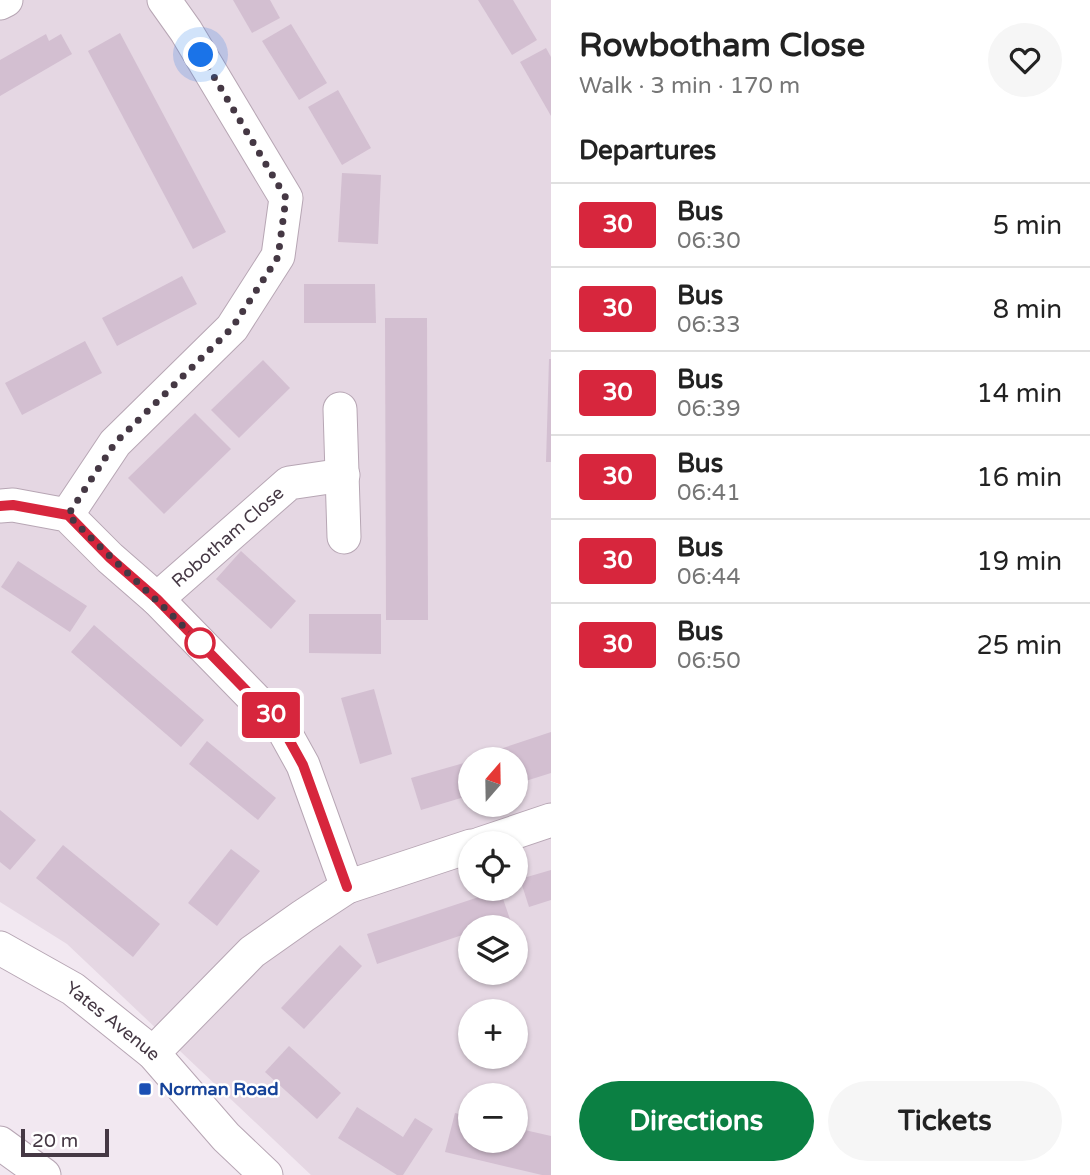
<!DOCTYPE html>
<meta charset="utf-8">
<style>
body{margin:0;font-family:"Varela Round",sans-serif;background:#f6f6f6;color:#222;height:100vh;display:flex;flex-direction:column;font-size:26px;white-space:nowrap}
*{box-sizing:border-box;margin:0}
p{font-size:23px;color:#767676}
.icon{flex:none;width:38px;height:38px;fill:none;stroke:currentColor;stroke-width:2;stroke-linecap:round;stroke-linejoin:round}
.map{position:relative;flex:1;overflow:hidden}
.sheet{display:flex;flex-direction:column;background:#fff;width:539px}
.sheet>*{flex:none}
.badge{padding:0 14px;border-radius:5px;font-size:24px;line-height:46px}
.needle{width:46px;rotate:20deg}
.controls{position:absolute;left:458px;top:747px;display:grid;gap:14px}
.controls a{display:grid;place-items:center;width:70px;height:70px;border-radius:50%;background:#fff;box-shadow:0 2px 5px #0004;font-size:35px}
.scale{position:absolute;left:21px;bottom:18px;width:88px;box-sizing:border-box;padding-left:7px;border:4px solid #453844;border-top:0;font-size:19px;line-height:24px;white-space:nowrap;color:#453844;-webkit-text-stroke:5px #fff;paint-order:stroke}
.you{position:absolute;width:35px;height:35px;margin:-18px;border:5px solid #fff;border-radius:50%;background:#1a73e8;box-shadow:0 0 0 10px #1a73e833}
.map>.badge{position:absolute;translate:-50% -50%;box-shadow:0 0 0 4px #fff}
h2{padding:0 28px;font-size:26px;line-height:63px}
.round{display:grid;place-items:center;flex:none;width:74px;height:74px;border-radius:37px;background:#f6f6f6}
.summary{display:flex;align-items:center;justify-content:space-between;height:119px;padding:0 28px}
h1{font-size:33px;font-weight:700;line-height:52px}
.cta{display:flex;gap:14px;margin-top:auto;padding:14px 28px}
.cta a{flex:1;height:80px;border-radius:42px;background:#0b8043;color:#fff;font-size:28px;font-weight:700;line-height:80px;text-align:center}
.cta a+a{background:#f6f6f6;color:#222}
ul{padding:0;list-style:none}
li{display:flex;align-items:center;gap:21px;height:84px;padding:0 28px;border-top:2px solid #e0e0e0}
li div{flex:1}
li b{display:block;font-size:26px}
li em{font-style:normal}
li .badge{min-width:77px;font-weight:700;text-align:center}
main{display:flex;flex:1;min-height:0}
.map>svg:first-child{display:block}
</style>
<main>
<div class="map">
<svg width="551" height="1175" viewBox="0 0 551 1175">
<rect width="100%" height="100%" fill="#f2e8f1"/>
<path fill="#e5d7e3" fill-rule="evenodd" d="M0 0H551V1175H311L67 944 0 902ZM471 760H516V805H471ZM471 844H516V889H471ZM471 928H516V973H471ZM471 1012H516V1057H471ZM471 1096H516V1141H471Z"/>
<g fill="#d3bfd1">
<path d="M233 0H270L280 18 252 33Z"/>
<path d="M478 0H513L537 40 512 55Z"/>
<path d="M291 24 327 83 299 100 262 41Z"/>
<path d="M120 33 226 232 193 249 88 51Z"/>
<path d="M46 34 49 41 61 34 72 54 0 96V60Z"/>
<path d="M546 48 551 57V116L520 62Z"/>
<path d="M338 90 371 148 342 165 308 107Z"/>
<path d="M342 173 381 175 378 244 338 242Z"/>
<path d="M182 276 197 304 117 346 102 318Z"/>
<path d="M304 284H375L376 323H304Z"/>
<path d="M385 318H427L428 620H386Z"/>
<path d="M85 341 102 373 22 415 5 383Z"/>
<path d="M549 359H551V462H546Z"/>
<path d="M263 360 290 388 239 438 211 410Z"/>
<path d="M195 413 231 449 164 514 128 478Z"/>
<path d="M241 551 296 601 271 629 216 579Z"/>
<path d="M18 561 87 606 70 632 1 587Z"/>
<path d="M309 614H381V654L309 653Z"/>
<path d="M94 625 204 720 181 747 71 652Z"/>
<path d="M374 689 392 754 360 764 341 698Z"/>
<path d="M551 732V773L516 784V760H490L488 753Z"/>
<path d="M207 741 276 798 258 820 189 764Z"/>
<path d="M471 761V795L421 810 411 778Z"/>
<path d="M0 810 36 840 10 870 0 862Z"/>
<path d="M63 845 160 924 133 957 36 878Z"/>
<path d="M231 849 260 871 217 926 188 903Z"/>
<path d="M551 870V900L529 907 520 879Z"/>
<path d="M500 890 513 928H471V932L377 964 367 934Z"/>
<path d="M340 945 362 966 304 1029 281 1008Z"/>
<path d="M289 1046 341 1093 317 1119 265 1072Z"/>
<path d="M357 1107 403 1137 415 1118 433 1129 403 1175H397L338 1138Z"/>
<path d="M455 1113 471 1117V1141H516V1128L551 1136V1175H542L445 1152Z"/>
</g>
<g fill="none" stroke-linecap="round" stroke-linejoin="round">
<defs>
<g id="street">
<path d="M0 3 6 0"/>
<path d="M340 409 344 537"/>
<path d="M0 506 13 505 67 515 110 558 157 599 282 727 303 765 347 887"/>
<path d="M67 515 115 443 232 328 278 256 286 198 186 31 164 0"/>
<path id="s1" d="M157 599 289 483 343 475"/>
<path d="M480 844 551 820"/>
<path id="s2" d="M0 948 73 989 153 1053 226 1137 266 1175"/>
<path d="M153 1053 252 952 303 916 347 887 471 846"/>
<path d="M0 1143 44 1175"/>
</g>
</defs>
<use href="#street" stroke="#b7a6b4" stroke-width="35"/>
<use href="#street" stroke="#fff" stroke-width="33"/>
</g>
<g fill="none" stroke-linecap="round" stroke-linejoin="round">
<defs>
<path id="line" d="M0 506 13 505 68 515 110 558 157 599 282 727 303 765 347 887"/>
</defs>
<use href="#line" stroke="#fff" stroke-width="16"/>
<use href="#line" stroke="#d7263d" stroke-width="10"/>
<path stroke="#453844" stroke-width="7" stroke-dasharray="0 12.6" d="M200 643C157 599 111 559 68 515L115 443 232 328 278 257 286 198 201 55"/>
</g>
<circle fill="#fff" stroke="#d7263d" stroke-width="3.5" cx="200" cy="643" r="14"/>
<rect fill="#1a4fb4" stroke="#fff" stroke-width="2.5" x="138" y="1082" width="14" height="14" rx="3.5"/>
<g text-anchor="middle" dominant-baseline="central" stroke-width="5" stroke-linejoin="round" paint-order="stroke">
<g font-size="18" fill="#453844" stroke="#fff">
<text stroke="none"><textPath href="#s1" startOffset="94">Robotham Close</textPath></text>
<text stroke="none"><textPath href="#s2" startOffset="135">Yates Avenue</textPath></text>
</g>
<g font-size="18" font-weight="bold" fill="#164399" stroke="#fff" text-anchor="start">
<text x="159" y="1089">Norman Road</text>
</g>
</g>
</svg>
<div class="controls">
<a><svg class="needle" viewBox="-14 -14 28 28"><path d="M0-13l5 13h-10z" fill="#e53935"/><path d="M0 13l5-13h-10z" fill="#767676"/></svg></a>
<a><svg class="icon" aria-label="locate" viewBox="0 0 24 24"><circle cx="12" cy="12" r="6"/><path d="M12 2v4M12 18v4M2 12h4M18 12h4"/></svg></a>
<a><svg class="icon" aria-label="layers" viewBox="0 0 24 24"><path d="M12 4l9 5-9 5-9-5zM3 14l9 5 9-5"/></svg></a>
<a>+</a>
<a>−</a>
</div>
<div class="scale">20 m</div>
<div class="you" style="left:201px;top:55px"></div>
<b class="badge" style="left:271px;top:715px;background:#d7263d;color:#fff">30</b>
</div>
<section class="sheet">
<div class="summary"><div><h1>Rowbotham Close</h1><p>Walk · 3 min · 170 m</p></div><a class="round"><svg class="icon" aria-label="heart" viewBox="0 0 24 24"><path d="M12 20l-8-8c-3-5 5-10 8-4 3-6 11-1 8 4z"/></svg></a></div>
<h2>Departures</h2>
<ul>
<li><span class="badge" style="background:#d7263d;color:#fff">30</span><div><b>Bus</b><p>06:30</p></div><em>5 min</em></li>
<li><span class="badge" style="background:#d7263d;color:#fff">30</span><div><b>Bus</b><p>06:33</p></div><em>8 min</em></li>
<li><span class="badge" style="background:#d7263d;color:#fff">30</span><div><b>Bus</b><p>06:39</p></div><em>14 min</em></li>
<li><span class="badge" style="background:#d7263d;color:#fff">30</span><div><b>Bus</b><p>06:41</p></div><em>16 min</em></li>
<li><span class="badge" style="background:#d7263d;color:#fff">30</span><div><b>Bus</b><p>06:44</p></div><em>19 min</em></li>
<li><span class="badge" style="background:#d7263d;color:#fff">30</span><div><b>Bus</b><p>06:50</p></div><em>25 min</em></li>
</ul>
<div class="cta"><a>Directions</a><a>Tickets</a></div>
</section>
</main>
